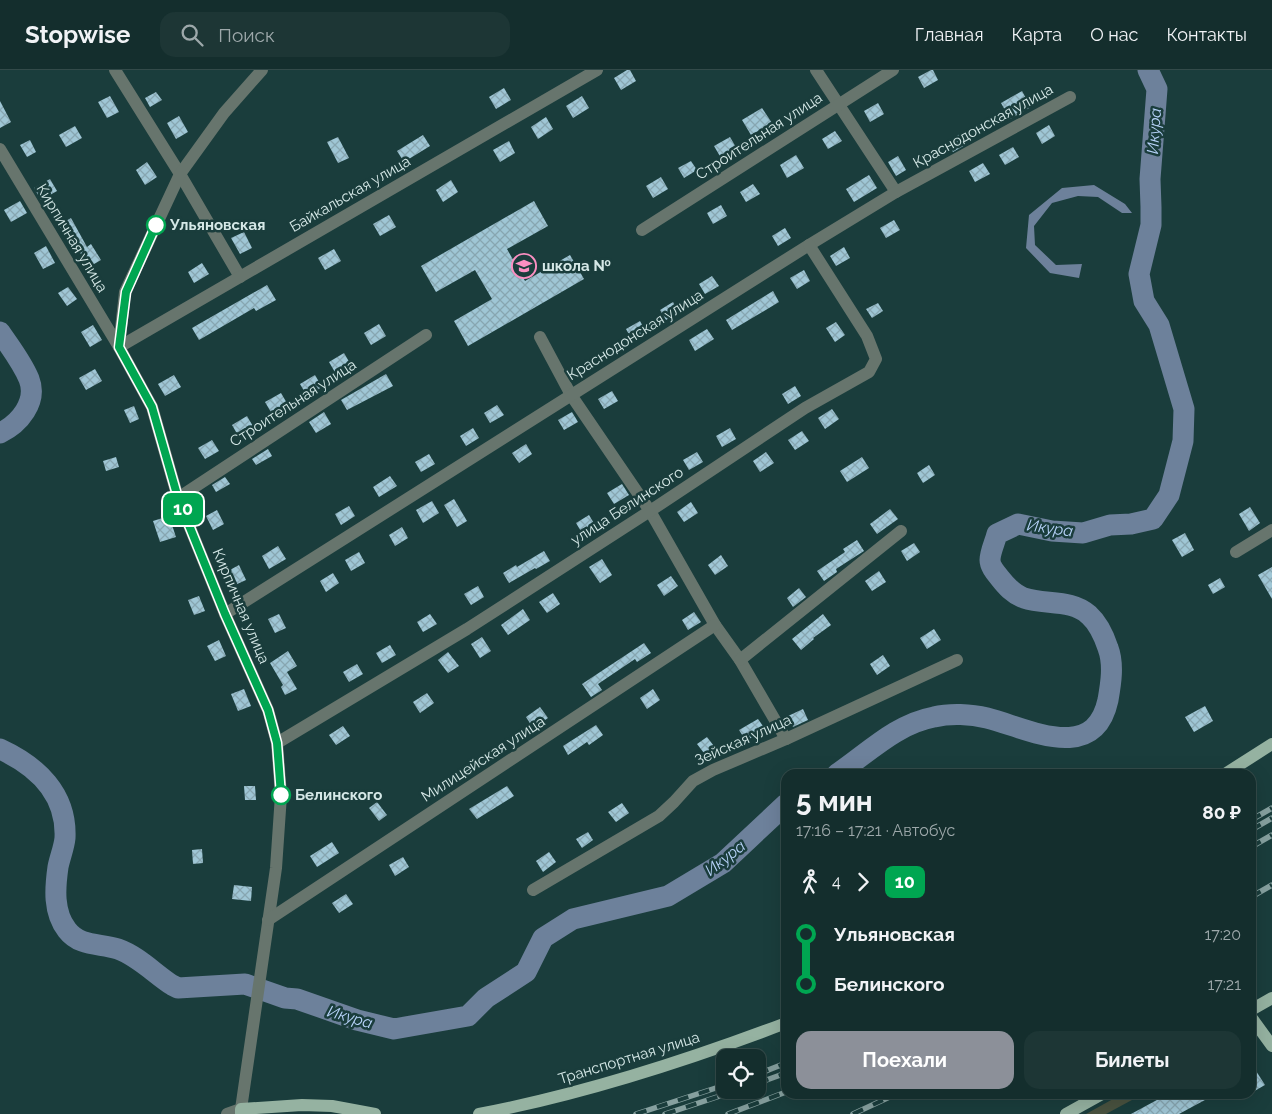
<!DOCTYPE html>
<html lang="ru">
<meta charset="utf-8">
<style>
body{margin:0;font-family:Raleway,sans-serif;background:#1d3635;color:#f1f3f6;height:100vh;display:flex;flex-direction:column;font-size:19px;white-space:nowrap}
*{box-sizing:border-box;margin:0}
p{font-size:16px;color:#9da8aa}
.icon{flex:none;width:28px;height:28px;fill:none;stroke:currentColor;stroke-width:2;stroke-linecap:round;stroke-linejoin:round}
.map{position:relative;flex:1;overflow:hidden}
.sheet{position:absolute;left:781px;top:699px;width:475px;height:330px;display:flex;flex-direction:column;background:#142e2d;border-radius:15px;box-shadow:0 5px 20px #0002,0 0 0 1px #334a49}
.sheet>*{flex:none}
.badge{padding:0 10px;border-radius:8px;font-size:18px;line-height:32px}
.fabs{position:absolute;left:716px;top:979px;display:grid;gap:10px}
.fabs a{display:grid;place-items:center;width:50px;height:50px;border-radius:10px;background:#142e2d;box-shadow:0 5px 20px #0002,0 0 0 1px #334a49;font-size:25px}
.map>.badge{position:absolute;translate:-50% -50%;box-shadow:0 0 0 2px #fff}
.legs{display:flex;align-items:center;gap:8px;height:55px;padding:0 15px;font-size:16px}
.legs p{margin-inline-start:auto}
.head{display:flex;align-items:center;justify-content:space-between;height:85px;padding:0 15px}
h1{font-size:28px;font-weight:700;line-height:38px}
.cta{display:flex;gap:10px;margin-top:auto;padding:10px 15px}
.cta a{flex:1;height:58px;border-radius:15px;background:#8c9099;color:#fff;font-size:20px;font-weight:700;line-height:58px;text-align:center}
.cta a+a{background:#1d3635;color:#f1f3f6}
ul{padding:0 15px;list-style:none}
li{display:flex;align-items:center;gap:18px;height:50px;font-size:19px}
li i{display:grid;place-items:center;width:8px;height:100%;margin:0 6px;background:currentColor}
li i::after{content:'';width:12px;height:12px;margin:-6px;border:4px solid;border-radius:50%;background:#142e2d}
li p{margin-inline-start:auto}
li:first-child i{background:linear-gradient(#0000 50%,currentColor 0)}
li:last-child i{background:linear-gradient(currentColor 50%,#0000 0)}
header{display:flex;align-items:center;gap:30px;box-sizing:border-box;height:70px;padding:0 25px;background:#142e2d;border-bottom:1px solid #334a49}
header strong{font-size:24px}
nav{display:flex;gap:28px;margin-inline-start:auto;font-size:18px}
.search{width:350px;height:45px;background:#1d3635;display:flex;align-items:center;gap:12px;box-sizing:border-box;padding:0 18px;border-radius:15px;color:#9da8aa;font-size:19px}
.map>svg:first-child{display:block}
</style>
<header>
<strong>Stopwise</strong>
<div class="search"><svg class="icon" aria-label="search" viewBox="0 0 24 24"><circle cx="10" cy="10" r="6"/><path d="M15 15l6 6"/></svg>Поиск</div>
<nav><a>Главная</a><a>Карта</a><a>О нас</a><a>Контакты</a></nav>
</header>
<div class="map">
<svg width="1272" height="1044" viewBox="0 0 1272 1044">
<defs>
<pattern id="building-cross-hatch" width="8" height="8" patternUnits="userSpaceOnUse" patternTransform="scale(1.25)"><rect width="8" height="8" fill="#9fc6d5"/><path d="M0 0l8 8M0 8l8-8" fill="none" stroke="#87a6b1"/></pattern>
</defs>
<rect width="100%" height="100%" fill="#1a3d3c"/>
<path fill="#49523f" d="M1122 1024H1143L1106 1044H1086Z"/>
<path fill="#6d819b" d="M1094 115 1125 134 1132 143H1122L1098 127 1078 126 1052 133 1034 156 1035 175 1056 195 1082 194 1079 208 1050 203 1026 178 1029 145 1062 118Z"/>
<g fill="none" stroke-linecap="round" stroke-linejoin="round">
<g stroke="#6d819b" stroke-width="21">
<path d="M0 262C10 277 22 292 29 309 38 332 19 354 0 363"/>
<path d="M0 679C37 696 67 724 65 768 64 778 60 787 58 797 55 818 53 842 67 860 80 877 100 873 118 879 138 886 155 904 172 915L178 918 245 914 285 928 297 929 357 950 394 959 468 946 486 928 526 902 543 868 573 849 668 826 723 793 786 734"/>
<path d="M837 704C868 683 896 654 934 647 950 643 971 644 987 648 1027 658 1094 695 1108 630 1111 613 1114 594 1108 578 1104 566 1099 554 1089 545 1072 529 1045 535 1024 528 1013 524 1006 516 999 507 995 502 990 496 990 490 990 482 995 472 997 464L1018 454 1052 461 1083 463 1110 455 1131 454 1153 449 1169 425 1183 371 1184 339 1159 255 1144 231 1139 204 1151 155V137L1150 109 1157 19 1148 0"/>
</g>
</g>
<g fill="url(#building-cross-hatch)">
<path d="M627 0H630L636 11 621 20 614 8Z"/>
<path d="M931 0H933L938 10 924 18 918 7Z"/>
<path d="M504 18 511 30 496 39 489 27Z"/>
<path d="M1022 21 1031 37 1010 49 1001 33Z"/>
<path d="M156 22 162 30 150 37 145 28Z"/>
<path d="M110 26 119 42 107 48 98 32Z"/>
<path d="M582 26 589 38 573 48 566 36Z"/>
<path d="M0 31 11 52 0 58Z"/>
<path d="M878 33 884 44 870 52 864 41Z"/>
<path d="M762 38 772 53 751 65 742 50Z"/>
<path d="M179 46 188 62 176 69 167 53Z"/>
<path d="M546 47 553 59 538 69 531 57Z"/>
<path d="M1049 55 1055 66 1042 74 1036 63Z"/>
<path d="M75 56 82 68 66 77 59 65Z"/>
<path d="M835 61 842 71 828 79 822 69Z"/>
<path d="M960 64 967 74 953 82 947 72Z"/>
<path d="M423 65 430 76 404 92 397 81Z"/>
<path d="M338 67 349 88 338 93 327 72Z"/>
<path d="M730 67 737 79 721 88 714 76Z"/>
<path d="M30 70 36 82 27 87 20 75Z"/>
<path d="M509 71 515 83 500 92 493 80Z"/>
<path d="M1013 77 1019 87 1005 95 999 85Z"/>
<path d="M796 85 804 98 787 108 780 95Z"/>
<path d="M898 86 906 100 896 106 888 92Z"/>
<path d="M691 91 697 100 684 108 678 98Z"/>
<path d="M147 92 157 107 145 115 136 100Z"/>
<path d="M983 93 990 104 975 112 969 101Z"/>
<path d="M869 105 877 118 854 132 846 119Z"/>
<path d="M661 107 668 119 653 128 646 116Z"/>
<path d="M50 109 57 121 41 130 34 118Z"/>
<path d="M451 110 458 122 443 132 436 120Z"/>
<path d="M753 114 760 124 746 132 740 122Z"/>
<path d="M20 131 27 143 11 152 4 140Z"/>
<path d="M534 131 548 156 507 179 525 211 570 185 584 209 468 276 454 251 492 229 475 200 436 222 421 196Z"/>
<path d="M721 135 727 146 713 154 707 143Z"/>
<path d="M389 145 396 157 380 166 373 154Z"/>
<path d="M71 148 87 177 91 174 101 190 89 197 71 168 68 170 59 155Z"/>
<path d="M894 150 900 160 886 168 880 158Z"/>
<path d="M785 158 791 168 778 176 772 166Z"/>
<path d="M244 162 252 178 240 184 231 168Z"/>
<path d="M46 176 55 193 43 199 34 183Z"/>
<path d="M844 177 850 188 836 196 830 186Z"/>
<path d="M334 179 341 191 325 200 318 188Z"/>
<path d="M202 193 209 204 194 213 188 202Z"/>
<path d="M804 200 810 211 797 219 790 208Z"/>
<path d="M712 206 719 216 705 224 699 214Z"/>
<path d="M267 215 276 230 256 241 254 238 199 270 192 258Z"/>
<path d="M68 217 77 229 67 236 58 223Z"/>
<path d="M773 221 779 232 732 260 726 250Z"/>
<path d="M673 232 679 242 666 250 660 240Z"/>
<path d="M878 233 883 241 872 248 866 239Z"/>
<path d="M640 251 646 262 632 270 626 259Z"/>
<path d="M836 252 845 265 835 272 826 258Z"/>
<path d="M379 254 386 266 371 275 364 263Z"/>
<path d="M93 255 102 270 90 277 81 262Z"/>
<path d="M707 259 714 269 695 281 689 270Z"/>
<path d="M344 283 351 295 336 304 329 292Z"/>
<path d="M95 299 102 311 86 320 79 308Z"/>
<path d="M386 304 393 316 347 340 341 330Z"/>
<path d="M174 305 181 317 165 326 158 314Z"/>
<path d="M315 305 322 317 307 326 300 314Z"/>
<path d="M795 316 801 326 788 334 782 324Z"/>
<path d="M612 321 618 331 604 339 598 329Z"/>
<path d="M281 323 288 335 272 344 265 332Z"/>
<path d="M497 335 504 345 490 353 484 343Z"/>
<path d="M134 336 139 349 130 353 124 340Z"/>
<path d="M832 339 839 349 825 359 818 348Z"/>
<path d="M324 342 331 354 316 363 309 352Z"/>
<path d="M572 342 578 352 564 360 558 350Z"/>
<path d="M247 346 254 358 239 367 232 355Z"/>
<path d="M473 358 479 368 466 376 460 366Z"/>
<path d="M730 358 736 369 722 377 716 366Z"/>
<path d="M802 361 809 371 795 380 788 370Z"/>
<path d="M212 370 219 381 205 389 198 378Z"/>
<path d="M526 374 532 384 519 393 512 383Z"/>
<path d="M268 379 272 386 256 395 252 389Z"/>
<path d="M697 382 703 392 689 400 683 390Z"/>
<path d="M766 382 774 393 760 402 753 391Z"/>
<path d="M429 384 435 394 421 402 415 392Z"/>
<path d="M116 387 119 397 106 401 103 391Z"/>
<path d="M862 387 869 398 847 412 840 401Z"/>
<path d="M929 395 935 405 923 413 917 403Z"/>
<path d="M390 406 397 416 379 427 373 417Z"/>
<path d="M225 407 230 414 216 422 212 415Z"/>
<path d="M622 414 629 425 614 434 607 423Z"/>
<path d="M454 429 467 451 457 457 444 435Z"/>
<path d="M432 431 439 443 423 453 416 440Z"/>
<path d="M691 432 698 443 684 452 677 442Z"/>
<path d="M349 436 355 446 341 455 335 444Z"/>
<path d="M1250 437 1260 453 1249 461 1239 444Z"/>
<path d="M890 439 898 449 877 464 870 454Z"/>
<path d="M217 440 224 454 213 460 206 446Z"/>
<path d="M589 445 595 455 582 463 576 453Z"/>
<path d="M169 446 176 467 160 472 153 451Z"/>
<path d="M402 457 408 468 395 476 389 465Z"/>
<path d="M1185 463 1194 480 1182 487 1172 470Z"/>
<path d="M857 470 864 481 836 499 837 502 824 511 817 501 845 482 843 479Z"/>
<path d="M914 473 920 482 907 491 901 481Z"/>
<path d="M278 476 286 489 269 499 262 486Z"/>
<path d="M544 481 550 491 536 499 535 498 509 513 503 503 516 495 517 497Z"/>
<path d="M359 482 365 493 351 501 345 490Z"/>
<path d="M721 485 728 496 715 505 708 495Z"/>
<path d="M602 489 612 505 600 513 589 497Z"/>
<path d="M239 495 246 510 235 515 228 501Z"/>
<path d="M1272 497V529L1258 505Z"/>
<path d="M879 501 886 512 872 521 865 511Z"/>
<path d="M333 503 339 513 326 522 320 511Z"/>
<path d="M671 506 678 516 664 526 657 515Z"/>
<path d="M1220 508 1225 517 1213 524 1208 515Z"/>
<path d="M478 516 484 527 471 535 464 524Z"/>
<path d="M799 518 806 527 793 537 787 528Z"/>
<path d="M553 523 560 534 547 543 539 532Z"/>
<path d="M199 526 205 541 194 545 188 530Z"/>
<path d="M523 539 530 550 508 565 501 555Z"/>
<path d="M694 542 701 552 688 560 682 550Z"/>
<path d="M279 544 286 558 275 563 268 549Z"/>
<path d="M430 544 437 554 423 562 417 552Z"/>
<path d="M823 544 831 555 813 568 814 569 801 580 792 569Z"/>
<path d="M934 559 941 570 927 579 920 568Z"/>
<path d="M482 567 491 581 480 588 471 574Z"/>
<path d="M219 570 226 586 215 591 207 576Z"/>
<path d="M644 573 651 583 637 592 635 589 598 614 602 620 591 627 582 614Z"/>
<path d="M390 575 396 585 382 593 376 583Z"/>
<path d="M288 581 297 596 287 602 297 619 285 625 281 617 283 615 270 593Z"/>
<path d="M448 582 459 596 448 603 438 590Z"/>
<path d="M883 585 890 596 877 605 870 594Z"/>
<path d="M357 594 363 604 349 612 343 602Z"/>
<path d="M244 619 251 636 238 641 231 624Z"/>
<path d="M653 619 660 630 647 639 640 628Z"/>
<path d="M427 623 434 633 420 643 413 632Z"/>
<path d="M1205 636 1213 651 1194 662 1185 647Z"/>
<path d="M540 637 548 648 533 658 526 647Z"/>
<path d="M803 639 808 650 793 657 788 646Z"/>
<path d="M758 649 765 659 746 671 739 660Z"/>
<path d="M596 655 603 665 589 675 587 672 568 685 563 676Z"/>
<path d="M343 656 350 666 336 675 329 665Z"/>
<path d="M707 667 717 680 707 687 697 674Z"/>
<path d="M244 716H255L256 730H245Z"/>
<path d="M507 716 514 726 477 749 469 739Z"/>
<path d="M377 732 387 745 379 751 369 738Z"/>
<path d="M622 733 629 743 616 752 608 742Z"/>
<path d="M588 762 593 770 582 778 576 769Z"/>
<path d="M332 772 339 783 317 797 310 786Z"/>
<path d="M202 779 203 793 193 794 192 780Z"/>
<path d="M549 782 556 792 543 802 536 791Z"/>
<path d="M403 787 409 797 395 806 389 795Z"/>
<path d="M234 815 252 817 251 831 232 829Z"/>
<path d="M346 824 353 834 339 843 332 833Z"/>
<path d="M1251 993 1265 1015 1251 1023Z"/>
<path d="M1168 1024H1216L1179 1044H1131Z"/>
</g>
<g fill="none" stroke-linecap="round" stroke-linejoin="round">
<g stroke="#67756d" stroke-width="12">
<path d="M115 0 180 104 240 207"/>
<path d="M816 0 896 122"/>
<path d="M0 79 119 277 152 337 178 428 225 544 268 640 277 673 281 725 276 798 241 1039 227 1044"/>
<path d="M642 160 893 0"/>
<path d="M540 267 571 325 650 441 715 555 740 590 786 669"/>
<path d="M119 277 597 0"/>
<path d="M119 277 125 222 180 104 224 43 262 0"/>
<path d="M178 428 426 265"/>
<path d="M1236 482 1272 460"/>
<path d="M225 544 809 175 896 122 1070 27"/>
<path d="M740 590 901 461"/>
<path d="M277 673 467 559 650 441 805 338 869 302 876 289 867 266 809 175"/>
<path d="M533 820 659 746 674 732 693 711 713 700 786 669 957 590"/>
<path d="M268 850 715 555"/>
</g>
<g stroke="#95b2a1" stroke-width="12">
<path d="M1225 704 1272 674"/>
<path d="M1251 940 1272 928"/>
<path d="M1251 947 1272 976"/>
<path d="M241 1044V1039L302 1035 332 1036 375 1044"/>
<path d="M479 1044C584 1024 686 991 786 953"/>
<path d="M1066 1044 1102 1024"/>
</g>
<defs>
<g id="rail">
<path d="M1251 750 1272 738"/>
<path d="M1251 760 1272 748"/>
<path d="M1251 777 1272 765"/>
<path d="M1251 827 1272 815"/>
<path d="M758 1004 786 993"/>
<path d="M758 1013 786 1003"/>
<path d="M636 1044 725 1015"/>
<path d="M665 1044 738 1020"/>
<path d="M728 1044 786 1022"/>
<path d="M853 1044 896 1024"/>
</g>
</defs>
<use href="#rail" stroke="#86a09f" stroke-width="5.5"/>
<use href="#rail" stroke="#1a3d3c" stroke-width="4" stroke-dasharray="11" stroke-linecap="butt"/>
</g>
<g fill="none" stroke-linecap="round" stroke-linejoin="round">
<defs>
<path id="line-1" d="M156 155 126 222 119 277 152 337 178 428 225 544 268 640 277 673 281 725"/>
</defs>
<use href="#line-1" stroke="#fff" stroke-width="11"/>
<use href="#line-1" stroke="#00a651" stroke-width="8"/>
</g>
<defs>
<symbol id="school-ring" viewBox="-11 -11 22 22"><circle r="9.5" fill="#1a3d3c" stroke="#fc8fc2" stroke-width="1.5"/><path d="M0-5L7-2L0 1L-7-2ZM-4 1L0 2.5L4 1V4Q0 6-4 4Z" fill="#fc8fc2"/></symbol>
</defs>
<g fill-rule="evenodd">
<use href="#school-ring" x="510" y="182" width="28" height="28"/>
</g>
<g fill="#fff" stroke="#00a651" stroke-width="2.5">
<circle cx="156" cy="155" r="9"/>
<circle cx="281" cy="725" r="9"/>
</g>
<g text-anchor="middle" dominant-baseline="central" stroke-width="5" stroke-linejoin="round" paint-order="stroke">
<g font-size="15" fill="#d5e8e7" stroke="#1a3d3c">
<text transform="translate(983 56) rotate(-29)">Краснодонская улица</text>
<text transform="translate(759 66) rotate(-33)">Строительная улица</text>
<text transform="translate(350 124) rotate(-30)">Байкальская улица</text>
<text transform="translate(72 168) rotate(59)">Кирпичная улица</text>
<text transform="translate(635 265) rotate(-32)">Краснодонская улица</text>
<text transform="translate(293 333) rotate(-33)">Строительная улица</text>
<text transform="translate(627 436) rotate(-33)">улица Белинского</text>
<text transform="translate(241 536) rotate(67)">Кирпичная улица</text>
<text transform="translate(743 670) rotate(-24)">Зейская улица</text>
<text transform="translate(483 689) rotate(-33)">Милицейская улица</text>
<text transform="translate(629 988) rotate(-17)">Транспортная улица</text>
</g>
<g font-size="15" font-weight="bold" fill="#d5e8e7" stroke="#1a3d3c" text-anchor="start">
<text x="170" y="155">Ульяновская</text>
<text x="295" y="725">Белинского</text>
</g>
<g font-size="15" font-weight="bold" fill="#d5e8e7" stroke="#1a3d3c" text-anchor="start">
<text x="542" y="196">школа №</text>
</g>
<g font-size="16" font-style="italic" fill="#b7d3f9" stroke="#1a3d3c">
<text transform="translate(1154 61) rotate(-86)">Икура</text>
<text transform="translate(1050 458) rotate(8)">Икура</text>
<text transform="translate(725 788) rotate(-38)">Икура</text>
<text transform="translate(350 947) rotate(16)">Икура</text>
</g>
</g>
</svg>
<div class="fabs">
<a><svg class="icon" aria-label="locate" viewBox="0 0 24 24"><circle cx="12" cy="12" r="6"/><path d="M12 2v4M12 18v4M2 12h4M18 12h4"/></svg></a>
</div>
<b class="badge" style="left:183px;top:439px;background:#00a651;color:#fff">10</b>
<section class="sheet">
<div class="head"><div><h1>5 мин</h1><p>17:16 – 17:21 · Автобус</p></div><b>80 ₽</b></div>
<div class="legs"><svg class="icon" aria-label="walk" viewBox="0 0 24 24"><circle cx="13" cy="4" r="2"/><path d="M13 8l-2 6 4 7M11 14l-3 7M7 12l3-4h3l4 4"/></svg>4<svg class="icon" aria-label="forward" viewBox="0 0 24 24"><path d="M9 5l7 7-7 7"/></svg><b class="badge" style="background:#00a651;color:#fff">10</b></div>
<ul>
<li><i style="color:#00a651"></i><b>Ульяновская</b><p>17:20</p></li>
<li><i style="color:#00a651"></i><b>Белинского</b><p>17:21</p></li>
</ul>
<div class="cta"><a>Поехали</a><a>Билеты</a></div>
</section>
</div>
